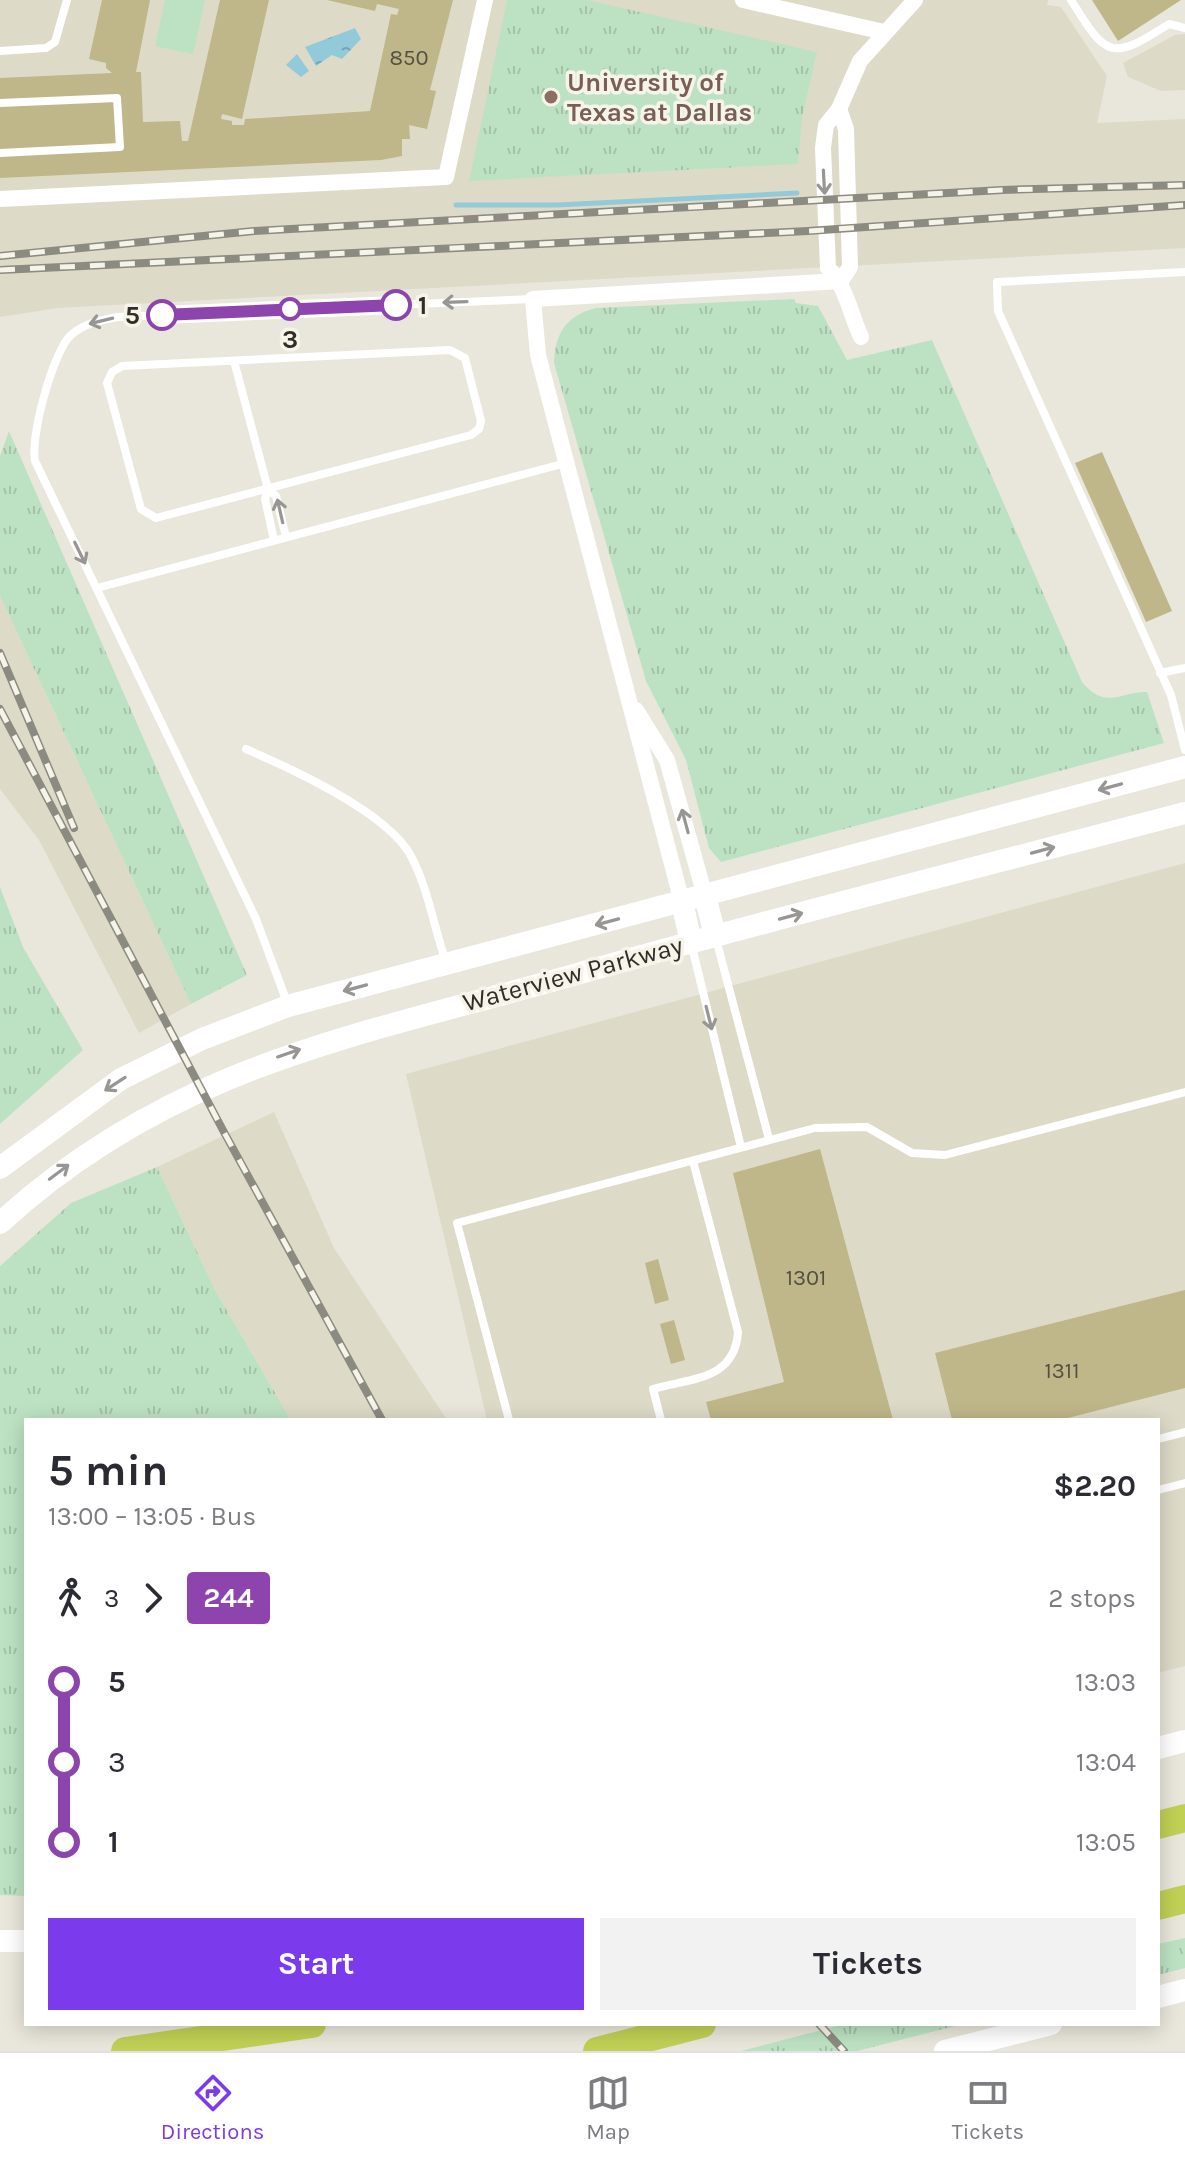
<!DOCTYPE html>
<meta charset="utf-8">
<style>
body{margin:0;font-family:Karla,sans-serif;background:#f2f2f3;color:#2b2b33;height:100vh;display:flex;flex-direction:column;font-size:30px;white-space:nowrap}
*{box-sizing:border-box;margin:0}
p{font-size:26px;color:#7c7c81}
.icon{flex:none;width:44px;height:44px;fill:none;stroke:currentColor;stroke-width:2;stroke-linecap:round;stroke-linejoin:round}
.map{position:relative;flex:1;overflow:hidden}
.sheet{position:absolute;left:24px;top:1418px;width:1136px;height:608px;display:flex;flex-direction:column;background:#fff;border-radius:0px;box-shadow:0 4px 20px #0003}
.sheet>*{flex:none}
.badge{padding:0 16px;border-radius:6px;font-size:28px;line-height:52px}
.map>.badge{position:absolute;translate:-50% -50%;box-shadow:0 0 0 4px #fff}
.legs{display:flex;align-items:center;gap:12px;height:88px;padding:0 24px;font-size:26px}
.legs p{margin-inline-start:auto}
.headline{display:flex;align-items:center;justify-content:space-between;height:136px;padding:0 24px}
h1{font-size:44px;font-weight:700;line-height:60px}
.cta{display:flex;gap:16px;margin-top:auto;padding:16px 24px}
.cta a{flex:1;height:92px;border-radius:0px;background:#7c3aed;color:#fff;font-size:32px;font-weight:700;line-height:92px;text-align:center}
.cta a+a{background:#f2f2f3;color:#2b2b33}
ul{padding:0 24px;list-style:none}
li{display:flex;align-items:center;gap:28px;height:80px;font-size:30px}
li i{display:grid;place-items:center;width:12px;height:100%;margin:0 10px;background:currentColor}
li i::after{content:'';width:20px;height:20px;margin:-10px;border:6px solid;border-radius:50%;background:#fff}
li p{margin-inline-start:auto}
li:first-child i{background:linear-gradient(#0000 50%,currentColor 0)}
li:last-child i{background:linear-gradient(currentColor 50%,#0000 0)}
.menu{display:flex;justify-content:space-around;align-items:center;height:112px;border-top:2px solid #e1e1e2;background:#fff;font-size:22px;color:#7c7c81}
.menu a{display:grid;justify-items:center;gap:4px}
.menu .active{color:#7c3aed}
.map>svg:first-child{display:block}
</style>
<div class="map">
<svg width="1185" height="2051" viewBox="0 0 1185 2051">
<defs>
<pattern id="grass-tufts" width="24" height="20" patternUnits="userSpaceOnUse" patternTransform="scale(2)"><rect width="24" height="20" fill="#bde2c3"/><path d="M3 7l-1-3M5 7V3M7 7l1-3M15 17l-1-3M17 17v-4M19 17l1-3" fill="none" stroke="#a3c2a8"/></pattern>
<pattern id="water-ripples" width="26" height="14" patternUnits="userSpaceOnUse" patternTransform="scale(2)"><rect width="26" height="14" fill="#93cada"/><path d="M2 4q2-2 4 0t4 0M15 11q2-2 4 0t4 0" fill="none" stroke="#78a4b1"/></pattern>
</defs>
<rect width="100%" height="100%" fill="#e9e7db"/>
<g fill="#dedac8">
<path d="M0 0H1048L1047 5 1061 7 1107 76 1097 123 1185 119V248L57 308 0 317Z"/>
<path d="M1185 34V90L1161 91 1128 77 1123 63 1175 35Z"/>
<path d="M0 596 191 1004 139 1033 39 840 0 789Z"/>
<path d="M1185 863V1666L1158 1673V1420H487L406 1074Z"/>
<path d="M274 1112 334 1248 447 1420H291L216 1292 157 1167Z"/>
</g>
<g fill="url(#grass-tufts)">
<path d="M507 0H587L817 52 802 117 798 164 469 181Z"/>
<path d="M794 299 796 303 818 306 847 360 932 340 1082 682C1107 711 1120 691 1147 692L1164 743 721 862 709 848 686 760 646 681 554 363C555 334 566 315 596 308Z"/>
<path d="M9 431 247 975 191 1004 0 596V456Z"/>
<path d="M0 887 23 947 83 1050 0 1124Z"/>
<path d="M157 1167 216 1292 291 1420H26V1896L0 1895V1266L71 1203Z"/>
<path d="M1185 1938V1968L1158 1975V1944Z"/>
<path d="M845 2024H963L857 2051H741Z"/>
</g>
<path fill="#bde2c3" d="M165 0H205L193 54 155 46Z"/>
<g fill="url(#water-ripples)">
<path d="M355 28 361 39 342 59 332 55 316 66 305 47Z"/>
<path d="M297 54 309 71 301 77 286 65Z"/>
</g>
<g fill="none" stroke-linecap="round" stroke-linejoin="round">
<path stroke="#93cada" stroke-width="5" d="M456 205H557L797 193"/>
</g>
<g fill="#bfb689">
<path d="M102 0H150L136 72H141L143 122 180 121 182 141H188L220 0H269L242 119 222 114 221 119 232 121V125H244L245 119 370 111 391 14 397 15 399 9 377 4 375 11 327 0H453L430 90 436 91 427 129 409 125 410 139H402V156L381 160 0 178V78L112 73 106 68V63L89 59Z"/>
<path d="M1092 0H1181L1118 41Z"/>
<path d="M1102 452 1172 611 1146 622 1075 463Z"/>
<path d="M820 1149 893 1420H711L706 1402 784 1382 733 1173Z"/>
<path d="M658 1259 669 1300 655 1304 645 1263Z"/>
<path d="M1185 1290V1388L1060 1420H952L935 1353Z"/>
<path d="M674 1320 685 1360 671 1364 660 1324Z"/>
</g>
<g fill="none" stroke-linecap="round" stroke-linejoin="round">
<g stroke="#fff" stroke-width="8">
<path d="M1071 0C1107 58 1111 61 1169 24L1185 28"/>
<path d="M0 51 46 48 55 42 67 0"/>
<path d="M0 103 117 98 120 147 0 153"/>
<path d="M1185 272 997 282 998 311 1171 695 1185 750"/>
<path d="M450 350 465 358 481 421 479 429 471 435 156 518 141 509 107 383 112 372 122 366Z"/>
<path d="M234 361 268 489 265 499 274 540"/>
<path d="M268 489 276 496 286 537"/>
<path d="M97 588 566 463"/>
<path d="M1160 673 1185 668"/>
<path d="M246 749C292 769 387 812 411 856 428 888 434 928 446 962"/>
<path d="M716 939 769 1139"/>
<path d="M691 943 741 1147"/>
<path d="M288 1005 256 919 35 461C30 437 53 351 71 335 85 323 101 320 118 317L533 299"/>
<path d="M509 1420 457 1223 815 1128 867 1127 912 1153 945 1155 1185 1092"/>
<path d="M661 1420 653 1389C691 1378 735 1380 738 1332L693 1161"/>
<path d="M1158 1439 1185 1432"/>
<path d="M1158 1490 1185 1483"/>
</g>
<g stroke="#fff" stroke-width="16">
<path d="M743 0 884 32"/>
<path d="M839 109 846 129 850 267 841 281"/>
<path d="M0 199 446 177 485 0"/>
<path d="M861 337C850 313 846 286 828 268L823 148 826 125 839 109 860 61 915 0"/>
<path d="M636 710 667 760 705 896"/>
<path d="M682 902 538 355 533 299 841 281"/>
</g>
<g stroke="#fff" stroke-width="22">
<path d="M705 896 715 935"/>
<path d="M682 902 691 942"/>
<path d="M0 1168 121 1079 202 1039 288 1006 1185 767"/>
<path d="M0 1223C171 1066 356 1036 570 976 774 918 980 867 1185 813"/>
<path d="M1158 1748 1185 1741"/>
<path d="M0 1941H26"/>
<path d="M1158 1997 1185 1990"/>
<path d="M945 2051 1051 2024"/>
</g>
<g stroke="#c1d055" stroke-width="28">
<path d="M1158 1825 1185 1818"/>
<path d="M1158 1906 1185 1899"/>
<path d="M125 2051 312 2024"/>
<path d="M597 2051 702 2024"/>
</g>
<defs>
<g id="rail">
<path d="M0 256 254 231 1002 190 1185 185"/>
<path d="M0 270 808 231 1185 205"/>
<path d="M0 653 74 828"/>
<path d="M0 709 225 1134 382 1420"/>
<path d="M819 2024 844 2051"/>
</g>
</defs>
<use href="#rail" stroke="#8c8b82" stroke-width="8"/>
<use href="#rail" stroke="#f6f4e8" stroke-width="5" stroke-dasharray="15" stroke-linecap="butt"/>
</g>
<defs><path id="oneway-shaft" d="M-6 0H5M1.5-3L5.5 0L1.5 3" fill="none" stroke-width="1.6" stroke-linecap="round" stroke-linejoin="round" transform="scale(2)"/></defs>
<g stroke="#979694">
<use href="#oneway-shaft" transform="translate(824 182) rotate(87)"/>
<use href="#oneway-shaft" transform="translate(455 302) rotate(178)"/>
<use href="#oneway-shaft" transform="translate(101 321) rotate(166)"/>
<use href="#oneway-shaft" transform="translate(280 511) rotate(-103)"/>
<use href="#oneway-shaft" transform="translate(80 553) rotate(64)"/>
<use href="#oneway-shaft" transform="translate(1110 787) rotate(165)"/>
<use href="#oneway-shaft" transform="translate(685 821) rotate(-105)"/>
<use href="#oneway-shaft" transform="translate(1043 850) rotate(-15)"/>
<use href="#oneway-shaft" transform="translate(791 916) rotate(-15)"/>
<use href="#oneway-shaft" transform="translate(607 922) rotate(165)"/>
<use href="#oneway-shaft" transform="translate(355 988) rotate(165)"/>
<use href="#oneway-shaft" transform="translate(709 1018) rotate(76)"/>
<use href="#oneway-shaft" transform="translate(289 1053) rotate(-19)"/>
<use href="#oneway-shaft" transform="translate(115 1084) rotate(147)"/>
<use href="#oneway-shaft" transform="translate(59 1172) rotate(-37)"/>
</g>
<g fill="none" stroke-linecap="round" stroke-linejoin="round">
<defs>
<path id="line-1" d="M162 315 396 305"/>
</defs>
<use href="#line-1" stroke="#fff" stroke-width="18"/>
<use href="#line-1" stroke="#8e44ad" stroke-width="12"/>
</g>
<circle fill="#8d6e63" stroke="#f6f4e8" stroke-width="3" cx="551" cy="97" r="8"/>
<g fill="#fff" stroke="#8e44ad" stroke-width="4">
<circle cx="396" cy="305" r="14"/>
<circle cx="290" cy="309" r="10"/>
<circle cx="162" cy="315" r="14"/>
</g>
<g text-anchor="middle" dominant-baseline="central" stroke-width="7" stroke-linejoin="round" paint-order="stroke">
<g font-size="22" fill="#535041">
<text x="409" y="58">850</text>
<text x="806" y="1278">1301</text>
<text x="1062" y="1371">1311</text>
</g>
<g font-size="26" font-weight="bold" fill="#785e54" stroke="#f6f4e8" text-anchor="start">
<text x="567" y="82">University of<tspan x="567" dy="30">Texas at Dallas</tspan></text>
</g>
<g font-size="26" font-weight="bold" fill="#2f2e29" stroke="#f6f4e8" text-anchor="start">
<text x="418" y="305">1</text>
<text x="140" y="315" text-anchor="end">5</text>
<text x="290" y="339" text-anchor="middle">3</text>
</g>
<g font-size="26" fill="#2f2e29" stroke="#f6f4e8">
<text transform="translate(573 974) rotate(-15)">Waterview Parkway</text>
</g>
</g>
</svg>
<section class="sheet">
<div class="headline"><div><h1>5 min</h1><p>13:00 – 13:05 · Bus</p></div><b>$2.20</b></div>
<div class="legs"><svg class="icon" aria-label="walk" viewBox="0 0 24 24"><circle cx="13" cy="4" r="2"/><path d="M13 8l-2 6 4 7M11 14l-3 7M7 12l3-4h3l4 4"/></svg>3<svg class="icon" aria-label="forward" viewBox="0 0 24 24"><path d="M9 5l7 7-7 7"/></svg><b class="badge" style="background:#8e44ad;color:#fff">244</b><p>2 stops</p></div>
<ul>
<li><i style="color:#8e44ad"></i><b>5</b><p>13:03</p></li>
<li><i style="color:#8e44ad"></i><span>3</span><p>13:04</p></li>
<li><i style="color:#8e44ad"></i><b>1</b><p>13:05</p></li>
</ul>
<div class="cta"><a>Start</a><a>Tickets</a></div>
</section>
</div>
<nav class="menu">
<a class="active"><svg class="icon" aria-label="directions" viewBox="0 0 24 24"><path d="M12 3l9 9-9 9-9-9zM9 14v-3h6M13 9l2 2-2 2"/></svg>Directions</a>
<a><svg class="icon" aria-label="map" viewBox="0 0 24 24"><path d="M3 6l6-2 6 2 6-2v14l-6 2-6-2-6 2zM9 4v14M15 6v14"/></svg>Map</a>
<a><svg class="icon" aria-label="tickets" viewBox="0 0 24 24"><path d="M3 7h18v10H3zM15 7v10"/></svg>Tickets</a>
</nav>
